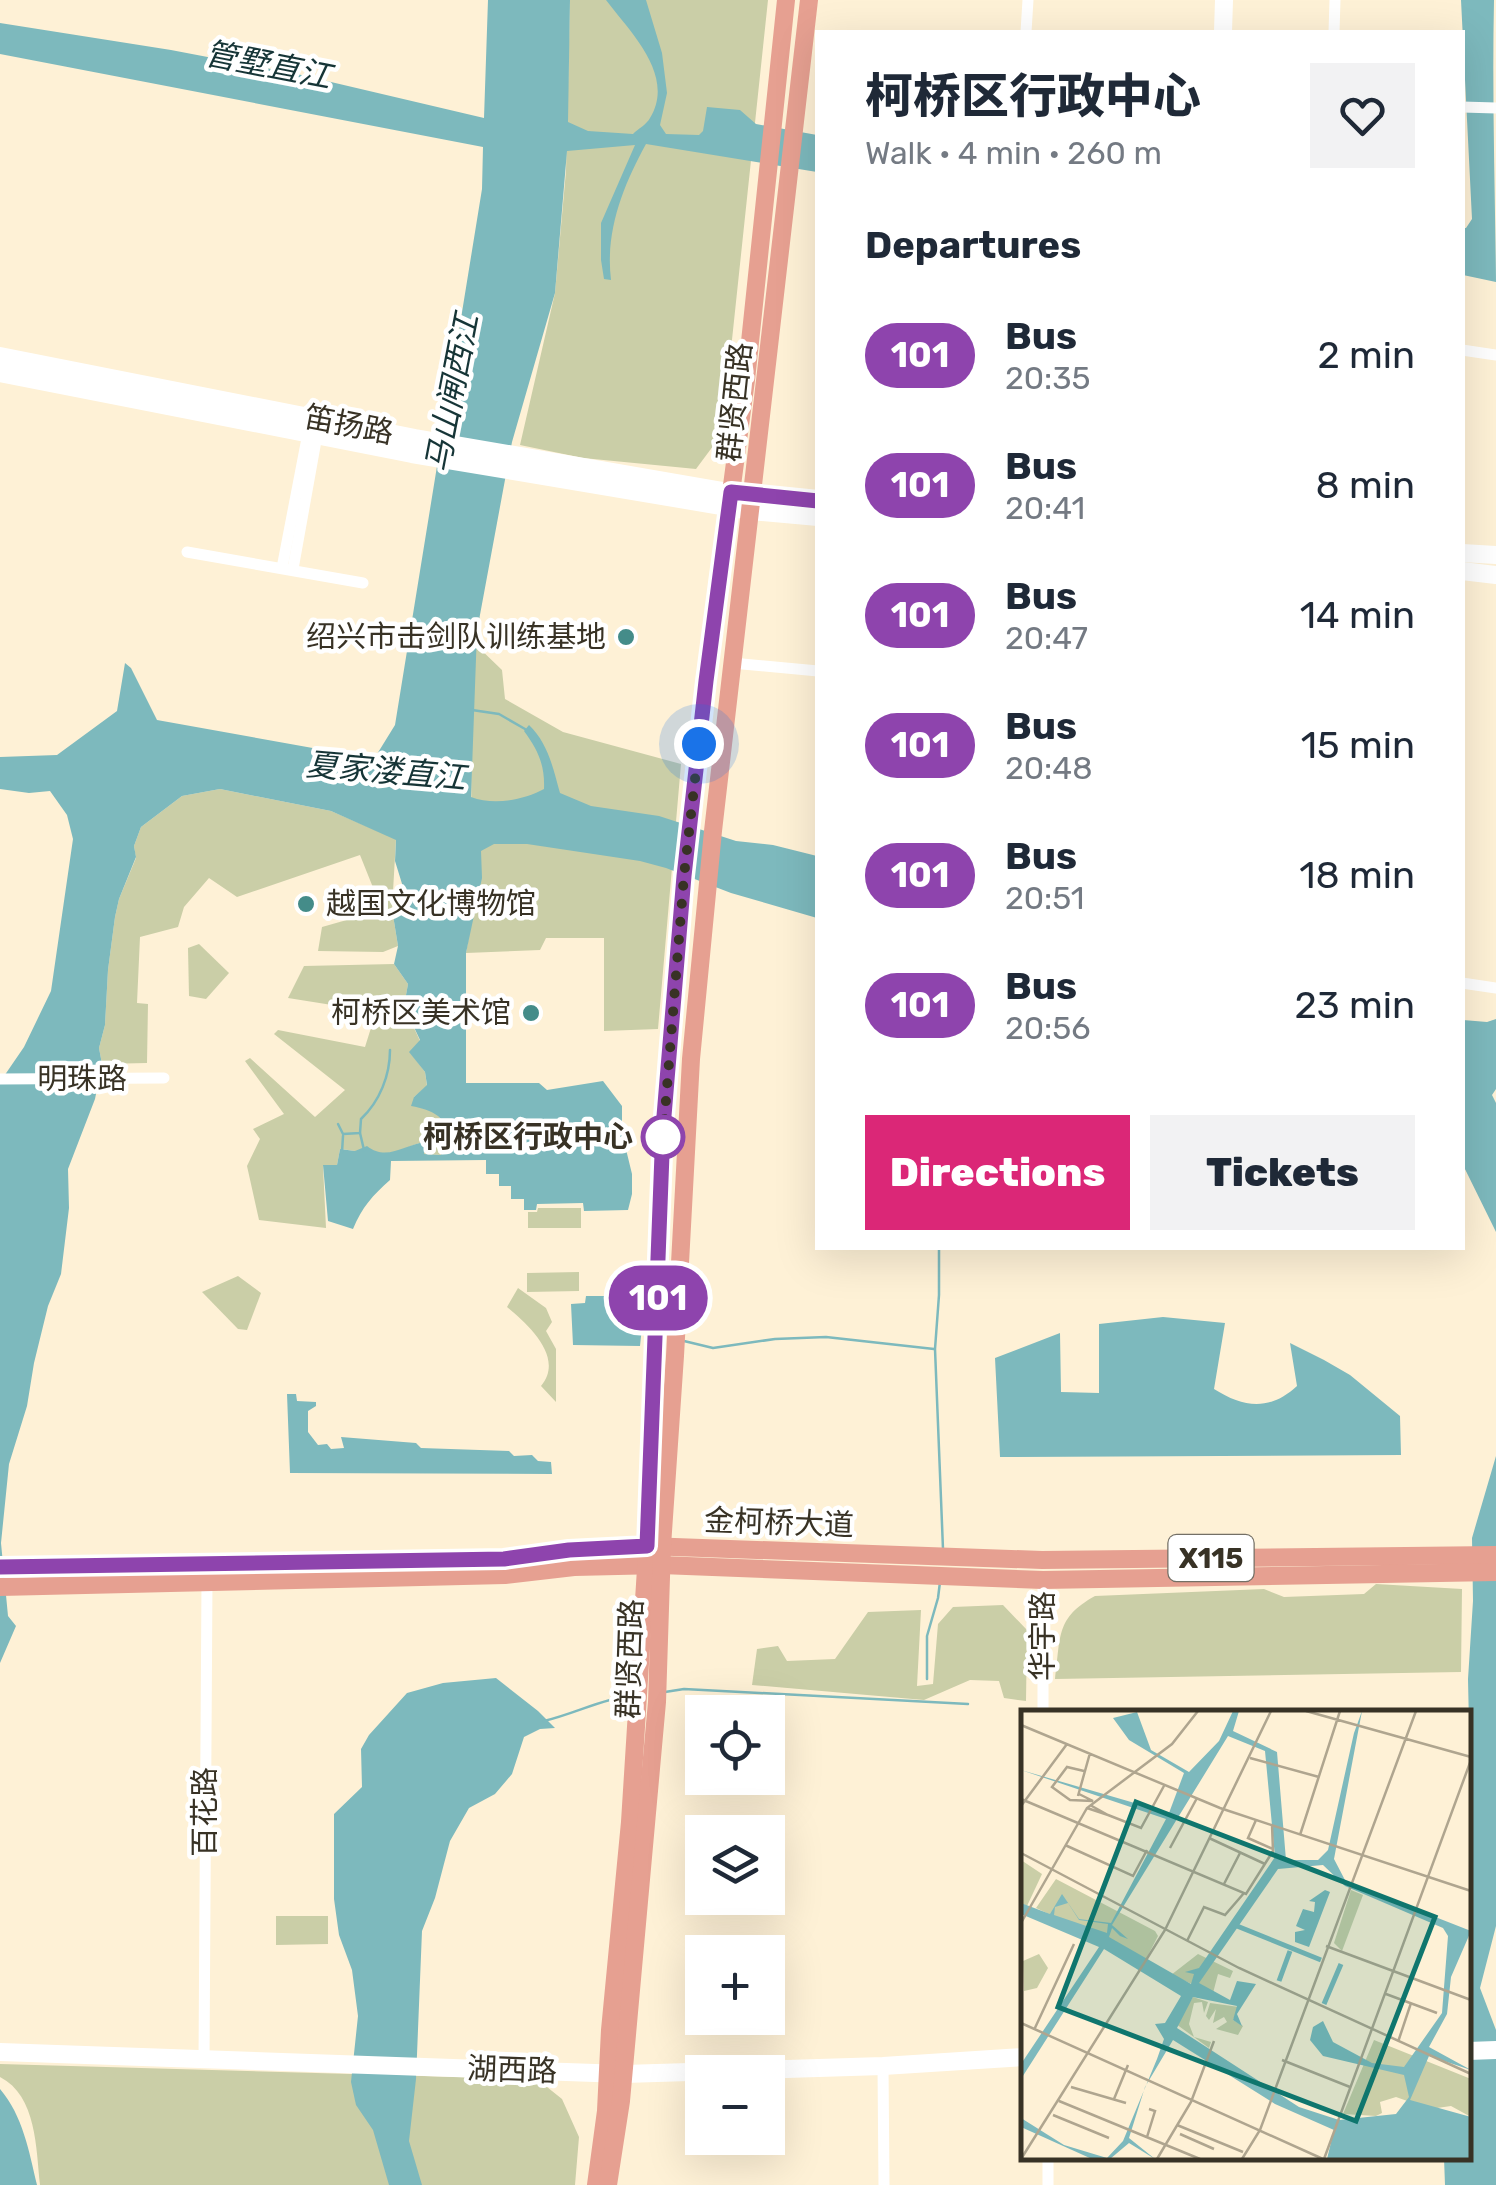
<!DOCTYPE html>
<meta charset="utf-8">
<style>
body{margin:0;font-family:Rubik,"Noto Sans SC",sans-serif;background:#f2f2f3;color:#1f2937;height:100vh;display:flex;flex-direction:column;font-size:38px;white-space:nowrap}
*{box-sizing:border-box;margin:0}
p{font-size:32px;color:#747a83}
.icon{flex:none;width:55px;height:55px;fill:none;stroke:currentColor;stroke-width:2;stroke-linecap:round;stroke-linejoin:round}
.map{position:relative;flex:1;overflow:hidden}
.panel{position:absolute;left:815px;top:30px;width:650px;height:1220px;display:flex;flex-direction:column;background:#fff;border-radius:0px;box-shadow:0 10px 40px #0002}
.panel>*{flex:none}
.badge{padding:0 20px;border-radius:32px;font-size:35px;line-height:65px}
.tools{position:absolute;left:685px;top:1695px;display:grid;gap:20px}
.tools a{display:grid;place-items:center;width:100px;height:100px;border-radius:0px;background:#fff;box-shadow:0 10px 40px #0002;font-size:50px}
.you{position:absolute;width:50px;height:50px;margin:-25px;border:8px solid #fff;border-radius:50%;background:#1a73e8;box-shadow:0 0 0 15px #1a73e833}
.map>.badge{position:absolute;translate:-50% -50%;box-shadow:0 0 0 5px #fff}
h2{padding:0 50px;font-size:38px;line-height:90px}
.round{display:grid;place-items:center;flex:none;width:105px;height:105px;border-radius:0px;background:#f2f2f3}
.overview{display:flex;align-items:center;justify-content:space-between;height:170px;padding:0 50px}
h1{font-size:48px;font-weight:800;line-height:75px}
.action{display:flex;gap:20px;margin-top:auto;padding:20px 50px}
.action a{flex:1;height:115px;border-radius:0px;background:#db2777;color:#fff;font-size:40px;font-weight:800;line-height:115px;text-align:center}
.action a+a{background:#f2f2f3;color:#1f2937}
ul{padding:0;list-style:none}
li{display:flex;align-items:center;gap:30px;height:130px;padding:0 50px}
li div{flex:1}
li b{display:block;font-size:38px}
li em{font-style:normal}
li .badge{min-width:110px;font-weight:700;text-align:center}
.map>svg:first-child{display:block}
</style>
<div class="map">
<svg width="1496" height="2185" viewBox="0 0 1496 2185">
<rect width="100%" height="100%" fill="#fef1d6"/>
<g fill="#cacea7">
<path d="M570 0H768L722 434 696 469 583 458 520 445 555 293 566 171Z"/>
<path d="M475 644 502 670 505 699 563 732 681 764 658 1029 604 1031V938H546L540 950 466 953 472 918 471 750Z"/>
<path d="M220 789 331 811 396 839 392 909 398 946 383 952 318 951 322 927 382 910 360 855 237 897 209 878 184 907 178 927 140 937 137 1003 148 1004 147 1063 102 1064 99 1048 105 1025 108 970 115 917 119 899 136 858 134 846 141 827 182 796Z"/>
<path d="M199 944 229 973 206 999 189 996 188 948Z"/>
<path d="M394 964 408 984 404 1006 420 1041 410 1052 425 1072 427 1086 414 1097C440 1114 452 1122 442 1155L424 1154 426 1142C412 1143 399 1154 385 1154 375 1155 352 1150 340 1149L337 1165 323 1166 326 1228 259 1220 247 1166 260 1139 253 1129 284 1114 245 1061 250 1058 315 1117 345 1090 274 1034 278 1030 365 1047 376 1012 288 998 304 966Z"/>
<path d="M538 1208H581V1228H528V1212H537Z"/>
<path d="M579 1272V1291L527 1292V1273Z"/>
<path d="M238 1276 261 1293 247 1330 238 1329 202 1292Z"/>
<path d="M518 1288 546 1308 552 1322 546 1331 556 1349V1402L541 1386C565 1357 528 1325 507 1307Z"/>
<path d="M1376 1584 1462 1589 1461 1672 1055 1679C1061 1637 1055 1618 1095 1596L1264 1589 1284 1597 1364 1594Z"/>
<path d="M1003 1605 1027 1630 1026 1701 1004 1698 999 1681 970 1680 924 1700 752 1685 757 1649 778 1646 787 1661 835 1659 868 1612 921 1610 917 1686 933 1684 938 1624 953 1607Z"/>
<path d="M276 1916H328V1944L276 1945Z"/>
<path d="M0 2064 527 2079 547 2087 562 2099 579 2137 575 2185H40C36 2149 37 2096 0 2077Z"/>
</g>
<g fill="#7db9bd">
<path d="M488 0H570L568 122 588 131 633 134C638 129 647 124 650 118 676 75 630 32 606 0H646L662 53 667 93 660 125 666 134 699 135 703 131 707 107 740 110 756 124 817 135V172L646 144C623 186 605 231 611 280L604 279 601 260V223L635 145 567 151 555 293 512 442 477 631 471 797C494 806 523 800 544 789 545 765 538 750 524 731L529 725C548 743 553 768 560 793L591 806 659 816 736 841 773 845 817 856V918L731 893 666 868 640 861 527 844H494L481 851 482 878 466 953V1083H539L547 1090 603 1081 622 1106V1133L632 1174V1194L628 1210 584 1211 583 1203 537 1204 536 1210H524V1199H511V1186H499V1174H486V1160L391 1161 390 1180C373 1195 362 1207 353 1229L328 1221 323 1165H337L340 1149 355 1151 367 1146C387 1162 405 1144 426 1142L424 1154 441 1155C453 1122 442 1112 411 1106L414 1097 427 1085 425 1072 409 1052 420 1040 404 1006 408 984 394 964 398 946 392 909 403 887 395 861 396 840 331 811 220 789 182 796 141 827 134 846 136 857 119 899 115 917 108 970 105 1025 99 1048 102 1064 95 1099 68 1169 69 1208 61 1274 48 1306 34 1363 27 1406 9 1464 1 1543 8 1616 16 1626 0 1663V1082L24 1047 51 991 73 839 67 815 50 791 29 793 0 789V757L57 755 117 711 125 663 131 668 157 720 374 759 395 725 482 189 483 147 0 54V23L171 50 297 74 484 118Z"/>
<path d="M1461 0H1494C1492 94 1495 188 1496 282L1463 275V228H1466L1472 219Z"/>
<path d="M1496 1019V1089L1492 1095 1496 1103V1232L1463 1165V1020L1487 1022Z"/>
<path d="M586 1296H629L630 1313 642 1327 640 1346 573 1345 571 1304 585 1303Z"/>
<path d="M1163 1317 1225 1323 1214 1389C1244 1408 1270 1411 1297 1386L1290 1343 1324 1360 1350 1375 1400 1416 1401 1455 1000 1457 995 1358 1060 1333 1061 1392 1099 1393V1324Z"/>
<path d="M287 1394H296L297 1401 316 1402V1406L308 1411V1432L318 1445 327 1444 331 1449 344 1448 341 1437 416 1443 421 1448 509 1451 514 1456 532 1455 538 1461 551 1462 552 1474 290 1473Z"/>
<path d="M1496 1456V1926L1480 1988 1496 2030V2185H1445L1444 2158H1468V1870L1472 1864 1468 1679 1473 1601 1472 1538Z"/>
<path d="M496 1678 538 1711 555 1728 540 1729 524 1737 512 1774 495 1794 469 1808 450 1841 435 1898 422 1931 416 2079 409 2141 422 2185H389L373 2130 356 2105 351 2082 358 2016 352 1970 339 1935 334 1899V1814L362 1787 361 1749 369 1735 407 1693 443 1683Z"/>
<path d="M0 2089C23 2116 29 2151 37 2185H0Z"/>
</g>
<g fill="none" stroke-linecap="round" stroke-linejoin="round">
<g stroke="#7db9bd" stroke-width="2.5">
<path d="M472 710 499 714 525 729"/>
<path d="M338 1124 343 1134 360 1133 361 1119C380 1101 390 1075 390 1050"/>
<path d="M360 1133 364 1150"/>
<path d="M342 1152 343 1136"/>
<path d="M939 1248V1295L935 1349 943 1549"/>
<path d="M684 1341 713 1348 775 1339 826 1337 934 1349"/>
<path d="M927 1679V1636L938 1598 940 1582"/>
<path d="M665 1692 684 1689 968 1704"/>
<path d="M544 1721C574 1714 602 1699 632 1695"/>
</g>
<g stroke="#fff" stroke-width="11">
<path d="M1026 32 1028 0"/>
<path d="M1334 32 1335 0"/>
<path d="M1462 107 1496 108"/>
<path d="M1462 350 1496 355"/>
<path d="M187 552 363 583"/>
<path d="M282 568 308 433"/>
<path d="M293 569 317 435"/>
<path d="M732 663 818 671"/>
<path d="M1462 983 1496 988"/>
<path d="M0 1079 164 1078"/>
<path d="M1043 1577V1712"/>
<path d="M204 2059 207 1580"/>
<path d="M883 2066 884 2185"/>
<path d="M1048 2158V2185"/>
</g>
<g stroke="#fff" stroke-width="18">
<path d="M1223 32 1224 0"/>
<path d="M0 356 415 438 752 496 818 501"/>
<path d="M0 373 412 454 751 511 818 517"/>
<path d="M1462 553 1496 555"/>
<path d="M1462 571 1496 575"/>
<path d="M1468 2051 1496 2050"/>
<path d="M0 2052 624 2074 883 2066 1024 2057"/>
</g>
<g stroke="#e6a091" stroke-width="18">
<path d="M0 1567 207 1565 504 1559 569 1550 647 1546 1042 1560 1496 1555"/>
<path d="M0 1587 505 1575 574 1567 661 1565 1043 1580 1496 1572"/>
<path d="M596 2185 606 2111 610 2030 630 1822 649 1521 663 1128 684 876 706 681 746 380 786 0"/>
<path d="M608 2185 621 2101 657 1702 662 1546 675 1356 691 1059 713 831 809 0"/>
</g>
</g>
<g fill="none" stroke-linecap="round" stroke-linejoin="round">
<defs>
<path id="line" d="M0 1567 504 1559 569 1550 647 1546 663 1128 684 876 706 681 731 492 818 501"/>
</defs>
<use href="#line" stroke="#fff" stroke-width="22"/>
<use href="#line" stroke="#8e44ad" stroke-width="15"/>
<path stroke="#383225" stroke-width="10" stroke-dasharray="0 18" d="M663 1137 684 876 699 744"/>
</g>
<g fill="#448c89" stroke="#fff" stroke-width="4">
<circle cx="626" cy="637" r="10"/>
<circle cx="306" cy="904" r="10"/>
<circle cx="531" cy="1013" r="10"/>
</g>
<circle fill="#fff" stroke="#8e44ad" stroke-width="5" cx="663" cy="1137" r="20"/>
<g text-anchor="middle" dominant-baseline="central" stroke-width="9" stroke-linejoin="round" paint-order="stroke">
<rect fill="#fff" stroke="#747066" stroke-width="2.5" x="1168.5" y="1535" width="85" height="46" rx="8"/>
<g font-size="28" font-weight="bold" fill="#383225">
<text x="1211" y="1558">X115</text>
</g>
<g font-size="30" fill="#383225" stroke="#fff">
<text transform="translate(735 402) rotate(-84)">群贤西路</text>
<text transform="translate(349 425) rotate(11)">笛扬路</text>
<text x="82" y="1079">明珠路</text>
<text transform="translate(779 1523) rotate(2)">金柯桥大道</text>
<text transform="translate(1043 1636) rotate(-90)">华宇路</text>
<text transform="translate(630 1659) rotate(-88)">群贤西路</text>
<text transform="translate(205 1812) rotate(-90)">百花路</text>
<text transform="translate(512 2070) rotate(2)">湖西路</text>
</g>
<g font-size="30" fill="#383225" stroke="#fff" text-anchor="end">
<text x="606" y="637">绍兴市击剑队训练基地</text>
<text x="326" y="904" text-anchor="start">越国文化博物馆</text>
<text x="511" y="1013">柯桥区美术馆</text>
</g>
<g font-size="30" font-weight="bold" fill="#383225" stroke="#fff" text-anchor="end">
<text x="633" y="1137">柯桥区行政中心</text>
</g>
<g font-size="32" font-style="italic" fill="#163537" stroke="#fff">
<text transform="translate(268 65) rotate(11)">管墅直江</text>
<text transform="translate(452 393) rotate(-79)">马山闸西江</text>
<text transform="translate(386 771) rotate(5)">夏家溇直江</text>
</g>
</g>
<g transform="translate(1021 1710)">
<rect width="450" height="450" fill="#fef1d6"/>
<path d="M0 150 21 164 6 196 0 193ZM35 169 134 221 137 226 125 249 15 198ZM330 180 342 185 321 241 313 233ZM18 244 27 258 16 278 3 281 2 251ZM177 244 212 261 209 268 197 264 192 283 150 265ZM172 287 187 292 183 303 181 292 173 293 168 314 173 327 190 332 188 338 155 314ZM189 293 218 297 212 310 222 316 217 325 195 319 206 312 203 307 192 313 195 299 188 310 185 306ZM353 330 450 369V407L430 396 409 399 375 387 359 392 361 403 355 406 322 404Z" fill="#cacea7"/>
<path d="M212 1H218L212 21 256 42 265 150H297L307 140 333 23 341 1 313 149 325 172 450 221 430 267 426 304 408 337 450 360 408 346 389 390 450 407V449H306L313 420 254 394 152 330 124 377 108 428 134 449 108 433 89 449H71L0 417V408L43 435 86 448 102 431 136 349 143 329 134 314 144 313 160 286 83 239 0 369V354L78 237 0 204V193L29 204 41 184 58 209 90 213 145 109 0 60 148 103 163 63 108 30 92 8 116 2 130 40 168 62 198 31ZM207 26 244 41 254 147 178 258 164 262 173 264 170 274 88 227 91 218 99 226 107 229 91 215ZM302 155 324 176 422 218 427 226 421 303 383 357 351 353 312 332 302 311 292 317 289 330 302 346 383 365 388 387 375 404 318 410 278 397 156 318 172 287 216 296 212 310 221 316 216 304 235 274 216 271 209 290 178 273 257 159ZM47 193 58 210 87 214 86 223 33 205 34 197ZM304 180 309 182 288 237 274 232V222L284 220 275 216 282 199 293 202 294 192 288 191Z" fill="#7db9bd" fill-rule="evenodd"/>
<path fill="none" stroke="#7db9bd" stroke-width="5" d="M216 216 300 250M258 271 269 241M303 294 320 254"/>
<path fill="none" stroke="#afa58f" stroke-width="2.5" d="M285 1 450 47M0 15 199 98 450 181M229 48 298 67M58 84 72 91 49 90 31 77 46 57 63 61M57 86 69 43M0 89 225 184 252 141 251 115M0 96 46 34M66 98 87 105 69 95M87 105 120 118 144 74M235 110 227 128 252 139M279 125 319 1M188 128 244 154M44 135 112 166 126 140M149 138 176 88M0 143 218 258 450 364M203 174 219 143M0 213 66 98 151 34 177 1M166 231 183 197 204 205 223 183M305 236 450 290M365 284 416 303M0 313 302 449M13 320 53 234M377 332 390 293M261 350 329 377M50 377 105 393M93 389 107 355M38 391 179 449M32 405 88 428M156 415 222 442M159 424 193 439M126 427 134 401 128 399M0 449 144 220 250 1M136 449 170 392 193 331M221 449 239 420 395 1M303 449 450 50"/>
<path fill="#0f766e" fill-opacity="0.15" stroke="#0f766e" stroke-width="5" d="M115 92 414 207 335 411 37 297Z"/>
<rect width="450" height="450" fill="none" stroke="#383225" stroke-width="5"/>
</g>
</svg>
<div class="tools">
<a><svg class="icon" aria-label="locate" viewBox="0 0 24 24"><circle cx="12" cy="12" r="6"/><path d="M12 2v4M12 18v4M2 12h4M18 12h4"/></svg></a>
<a><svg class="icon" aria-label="layers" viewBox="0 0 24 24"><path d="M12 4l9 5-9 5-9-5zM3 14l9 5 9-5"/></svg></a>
<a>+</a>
<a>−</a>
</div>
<div class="you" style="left:699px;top:744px"></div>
<b class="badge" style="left:658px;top:1298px;background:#8e44ad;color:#fff">101</b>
<section class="panel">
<div class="overview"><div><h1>柯桥区行政中心</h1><p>Walk · 4 min · 260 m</p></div><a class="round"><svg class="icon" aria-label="heart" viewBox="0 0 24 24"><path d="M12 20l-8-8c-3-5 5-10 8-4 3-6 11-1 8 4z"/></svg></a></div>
<h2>Departures</h2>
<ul>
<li><span class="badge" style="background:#8e44ad;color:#fff">101</span><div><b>Bus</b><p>20:35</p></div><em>2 min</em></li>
<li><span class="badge" style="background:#8e44ad;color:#fff">101</span><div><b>Bus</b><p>20:41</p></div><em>8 min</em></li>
<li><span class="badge" style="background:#8e44ad;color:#fff">101</span><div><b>Bus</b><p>20:47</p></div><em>14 min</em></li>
<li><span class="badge" style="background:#8e44ad;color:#fff">101</span><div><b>Bus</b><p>20:48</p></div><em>15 min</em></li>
<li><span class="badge" style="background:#8e44ad;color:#fff">101</span><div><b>Bus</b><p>20:51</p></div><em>18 min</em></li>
<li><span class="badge" style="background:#8e44ad;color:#fff">101</span><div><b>Bus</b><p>20:56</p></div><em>23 min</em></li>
</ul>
<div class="action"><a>Directions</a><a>Tickets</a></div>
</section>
</div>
